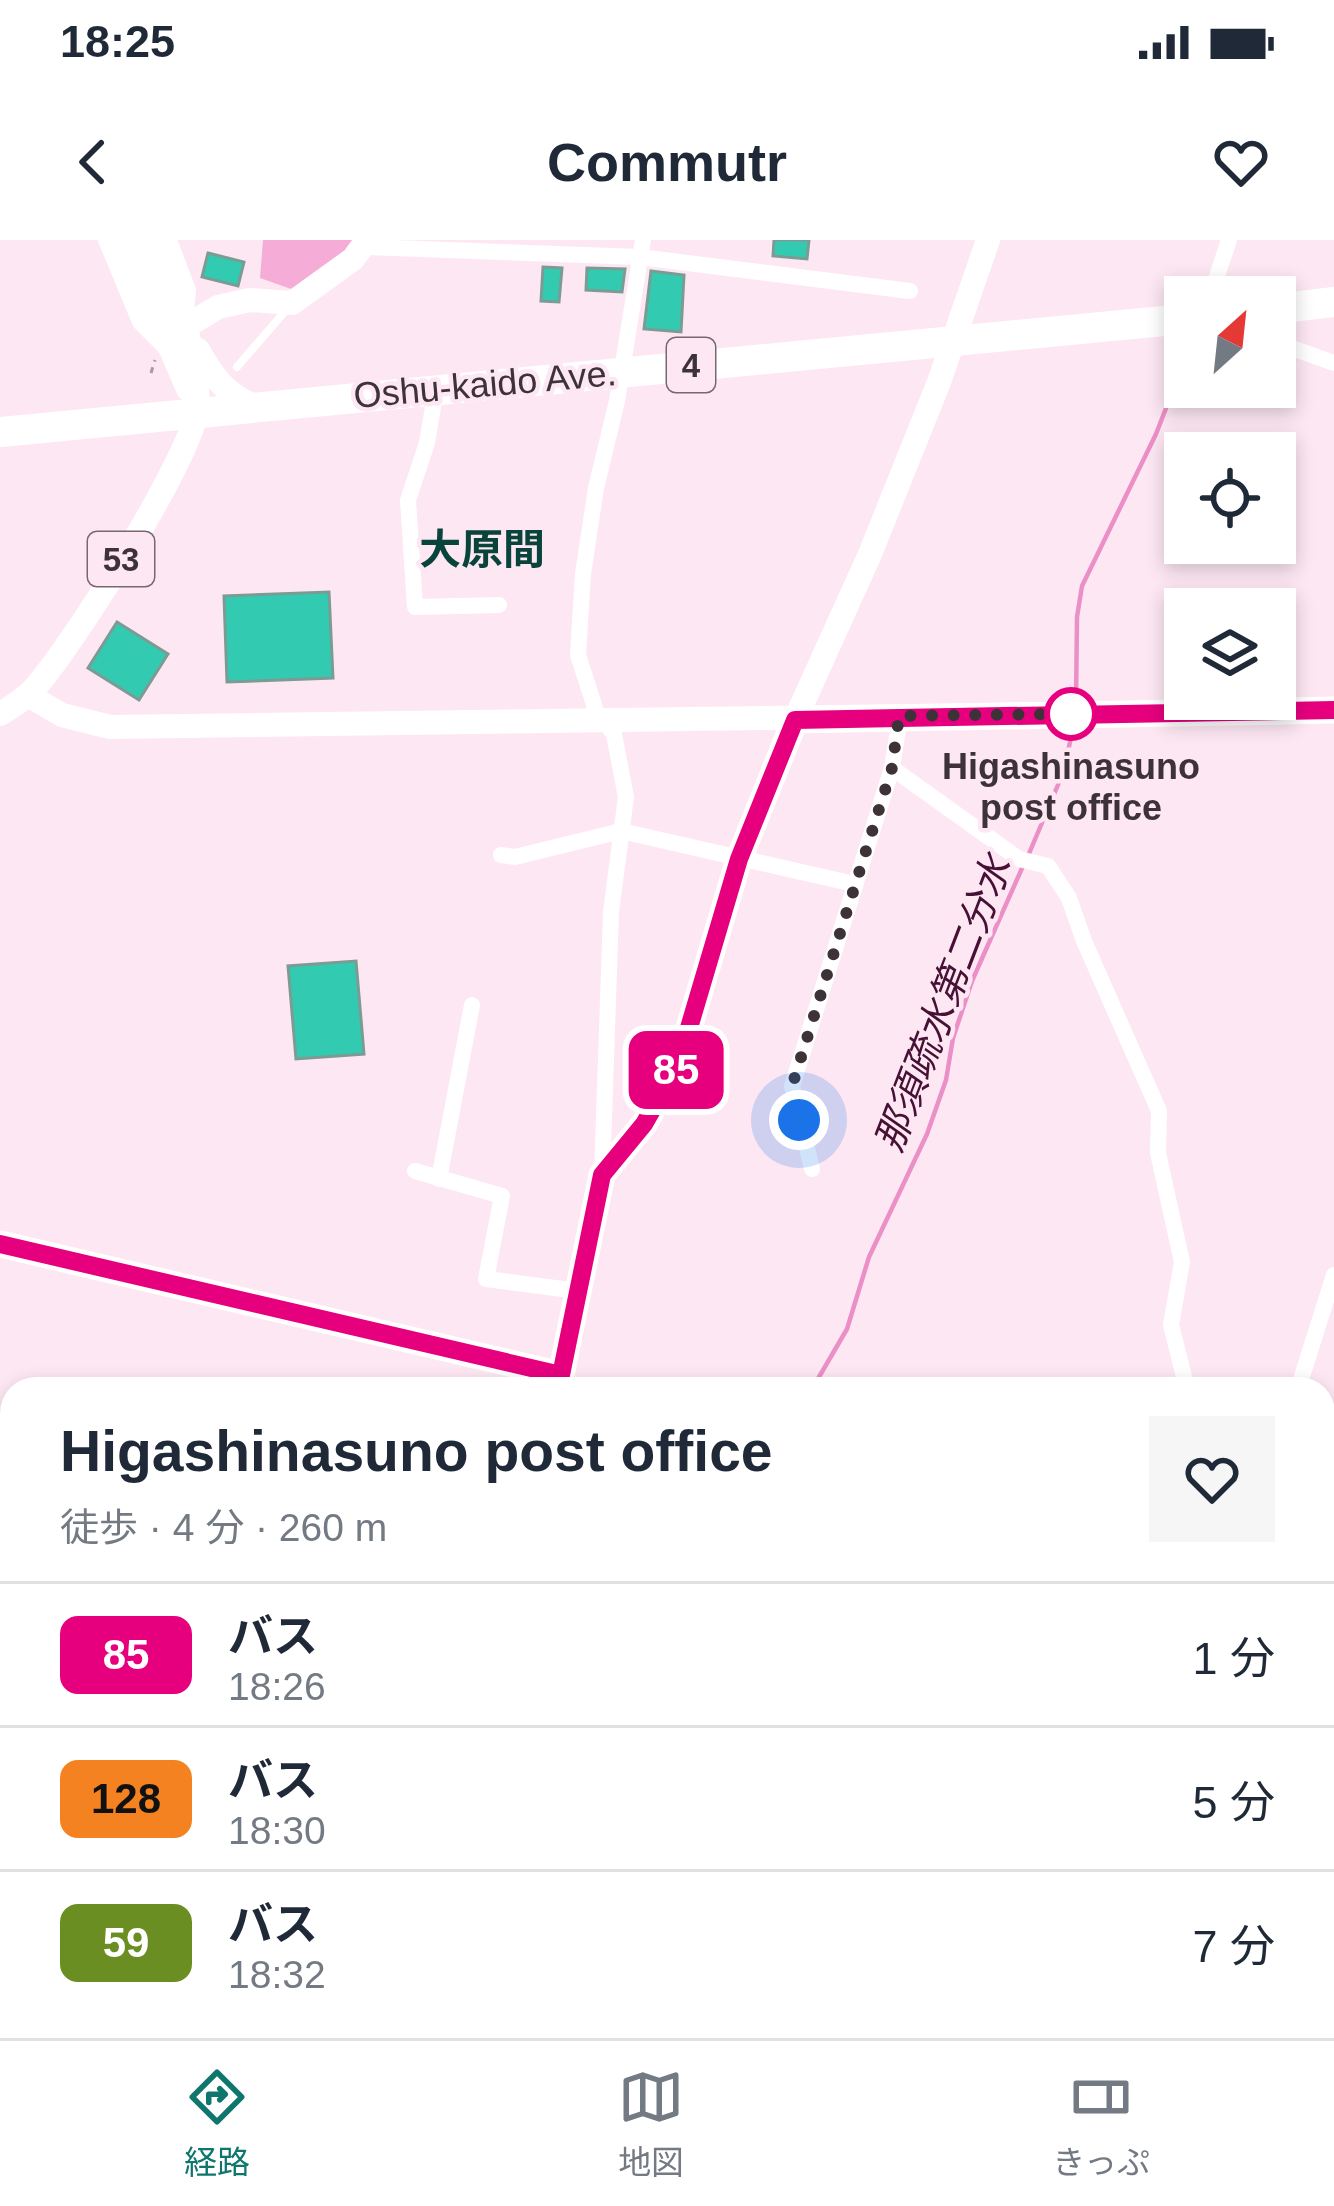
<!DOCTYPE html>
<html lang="ja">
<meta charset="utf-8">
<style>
body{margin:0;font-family:Helvetica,"Noto Sans JP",sans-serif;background:#f6f6f7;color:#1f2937;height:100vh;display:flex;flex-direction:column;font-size:45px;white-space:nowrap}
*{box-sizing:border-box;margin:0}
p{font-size:39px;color:#747a83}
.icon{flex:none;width:66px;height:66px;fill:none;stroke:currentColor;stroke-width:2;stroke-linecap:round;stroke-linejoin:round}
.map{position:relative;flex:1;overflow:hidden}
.sheet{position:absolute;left:0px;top:1137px;width:1335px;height:663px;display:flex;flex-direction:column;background:#fff;border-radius:36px 36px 0 0;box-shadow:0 6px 18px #0003}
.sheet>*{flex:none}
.badge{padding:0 24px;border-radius:18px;font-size:42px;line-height:78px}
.needle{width:78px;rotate:27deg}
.fabs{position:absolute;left:1164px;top:36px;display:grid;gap:24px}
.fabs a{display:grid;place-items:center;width:132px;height:132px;border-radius:0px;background:#fff;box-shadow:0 6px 18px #0003;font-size:60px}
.you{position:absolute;width:60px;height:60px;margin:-30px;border:9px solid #fff;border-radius:50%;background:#1a73e8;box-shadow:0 0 0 18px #1a73e833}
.map>.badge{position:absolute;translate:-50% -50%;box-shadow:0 0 0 6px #fff}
.round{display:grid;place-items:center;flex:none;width:126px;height:126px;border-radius:0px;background:#f6f6f7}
.head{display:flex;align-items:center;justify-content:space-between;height:204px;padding:0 60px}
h1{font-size:57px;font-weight:800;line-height:90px}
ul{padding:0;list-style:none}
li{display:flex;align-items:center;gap:36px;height:144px;padding:0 60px;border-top:3px solid #e0e1e3}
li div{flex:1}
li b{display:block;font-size:45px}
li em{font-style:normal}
li .badge{min-width:132px;font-weight:700;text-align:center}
.status{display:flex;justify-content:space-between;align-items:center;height:84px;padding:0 60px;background:#fff;direction:ltr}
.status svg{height:33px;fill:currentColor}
header{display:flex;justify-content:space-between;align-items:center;height:156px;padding:0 60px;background:#fff;font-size:54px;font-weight:800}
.dock{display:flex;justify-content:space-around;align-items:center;height:168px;border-top:3px solid #e0e1e3;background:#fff;font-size:33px;color:#747a83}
.dock a{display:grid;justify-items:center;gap:6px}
.dock .active{color:#0f766e}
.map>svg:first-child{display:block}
</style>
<div class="status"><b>18:25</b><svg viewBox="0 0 49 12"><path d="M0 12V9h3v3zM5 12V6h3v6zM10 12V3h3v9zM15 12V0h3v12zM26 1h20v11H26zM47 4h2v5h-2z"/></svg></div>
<header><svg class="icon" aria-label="back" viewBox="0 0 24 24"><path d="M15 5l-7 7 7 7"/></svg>Commutr<svg class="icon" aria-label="heart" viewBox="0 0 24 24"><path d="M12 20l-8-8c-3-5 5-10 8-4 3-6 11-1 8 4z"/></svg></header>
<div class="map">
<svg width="1334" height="1798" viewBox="0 0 1334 1798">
<rect width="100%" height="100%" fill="#fde7f3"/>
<path fill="#f5acd7" d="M263 0H357L351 12 294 50 260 38Z"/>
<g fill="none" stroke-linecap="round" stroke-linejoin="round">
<g stroke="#eb90c7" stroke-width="4.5">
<path d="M1076 463 1077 377 1082 346 1156 194 1185 119"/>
<path d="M1028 616 1063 533 1075 480"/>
<path d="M812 1149 847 1089 869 1017 927 894 946 840 953 798 972 741 1023 626"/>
<path d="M656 1788 661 1798"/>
</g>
</g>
<g fill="#32cbb2" stroke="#7c9b94" stroke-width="3">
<path d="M774 0H809L807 19 773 16Z"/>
<path d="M208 13 244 22 238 46 202 37Z"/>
<path d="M543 27 562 28 559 62 541 61Z"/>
<path d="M587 28 625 29 622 52 586 50Z"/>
<path d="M651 31 684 35 681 92 644 89Z"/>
<path d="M329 352 333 438 227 442 224 356Z"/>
<path d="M117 382 168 414 139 460 88 428Z"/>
<path d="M356 721 364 814 296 819 288 726Z"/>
</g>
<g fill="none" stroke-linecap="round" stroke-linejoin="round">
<g stroke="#aa99a2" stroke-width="3" stroke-dasharray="6 6" stroke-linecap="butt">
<path d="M151 133 155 120"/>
<path d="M960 1788 971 1798"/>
</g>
<path stroke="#fff" stroke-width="8" d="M237 127 287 69"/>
<g stroke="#fff" stroke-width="16">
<path d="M106 0 140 82 167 109"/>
<path d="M169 0 188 50 185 80"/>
<path d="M365 7 640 17 910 51"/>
<path d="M1210 57 1229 0"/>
<path d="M1275 102 1334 123"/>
<path d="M436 149 427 203 408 260 415 367 499 365"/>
<path d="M900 476 892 528 1019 619 1048 626 1069 658 1084 701 1159 871 1158 913 1182 1022 1171 1085 1187 1149"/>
<path d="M501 615 515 617 621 591 854 644"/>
<path d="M812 929 792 846 892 528"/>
<path d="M415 931 502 956 486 1039 578 1051"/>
<path d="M439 939 472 765"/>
<path d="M0 1004 561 1135"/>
<path d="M558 1149 602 935 611 672 626 557 614 494 596 471 578 415 583 334 596 248 617 161 643 0"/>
<path d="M1298 1149 1334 1035"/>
<path d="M1323 1310 1334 1349"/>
<path d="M0 1495 12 1506"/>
<path d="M127 1788 130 1798"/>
<path d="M488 1798V1788"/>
<path d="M1005 1798 1013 1788"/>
</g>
<g stroke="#fff" stroke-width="24">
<path d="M185 87 218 67 250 60 292 63 353 19 367 0"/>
<path d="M28 455 62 475 110 487 1334 470"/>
<path d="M602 935 644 884 678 825 739 619 795 480 870 314 939 142 988 0"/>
</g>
<g stroke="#fff" stroke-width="24">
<path d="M124 0 188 149"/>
<path d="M198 110C214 138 226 155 257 167"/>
<path d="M0 474C10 468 21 461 30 453 66 417 195 213 197 167 201 110 172 51 149 0"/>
</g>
<g stroke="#fff" stroke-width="30">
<path d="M1275 69 1334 62"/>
<path d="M0 192 1185 79"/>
</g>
</g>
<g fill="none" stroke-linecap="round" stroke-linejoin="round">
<defs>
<path id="line" d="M0 1004 561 1135 602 935 644 884 678 825 739 619 795 480 1334 470"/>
</defs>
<use href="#line" stroke="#fff" stroke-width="27"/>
<use href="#line" stroke="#e6007e" stroke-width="18"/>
<path stroke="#3d3238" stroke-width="12" stroke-dasharray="0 21.6" d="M799 880 792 846 892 528 899 476 1071 474"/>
</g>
<circle fill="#fff" stroke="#e6007e" stroke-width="6" cx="1071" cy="474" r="24"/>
<g text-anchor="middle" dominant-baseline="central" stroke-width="9" stroke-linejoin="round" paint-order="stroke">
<g fill="#fde7f3" stroke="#776870" stroke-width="3">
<rect x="667" y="98" width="48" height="54" rx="9"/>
<rect x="88" y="292" width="66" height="54" rx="9"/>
</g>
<g font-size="33" font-weight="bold" fill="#3d3238">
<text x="691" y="125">4</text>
<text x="121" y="319">53</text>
</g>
<g font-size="36" fill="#3d3238" stroke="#fde7f3">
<text transform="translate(485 144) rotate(-5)">Oshu-kaido Ave.</text>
</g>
<g font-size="36" font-weight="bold" fill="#3d3238" stroke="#fde7f3">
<text x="1071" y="526">Higashinasuno<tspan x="1071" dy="41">post office</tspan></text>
</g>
<g font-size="39" font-style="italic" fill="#471035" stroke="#fde7f3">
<text transform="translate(943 764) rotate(-69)">那須疏水第二分水</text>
</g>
<g font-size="42" font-weight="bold" fill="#08443b" stroke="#fde7f3">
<text x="482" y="309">大原間</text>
</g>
</g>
</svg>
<div class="fabs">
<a><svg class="needle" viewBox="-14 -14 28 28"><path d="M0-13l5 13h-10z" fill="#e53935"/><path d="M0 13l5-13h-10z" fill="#747a83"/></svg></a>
<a><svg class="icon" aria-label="locate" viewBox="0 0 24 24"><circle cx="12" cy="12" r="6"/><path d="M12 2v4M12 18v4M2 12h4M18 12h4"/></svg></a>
<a><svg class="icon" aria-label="layers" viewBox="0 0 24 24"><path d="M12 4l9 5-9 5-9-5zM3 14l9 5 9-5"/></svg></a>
</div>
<div class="you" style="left:799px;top:880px"></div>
<b class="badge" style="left:676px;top:830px;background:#e6007e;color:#fff">85</b>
<section class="sheet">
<div class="head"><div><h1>Higashinasuno post office</h1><p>徒歩 · 4 分 · 260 m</p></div><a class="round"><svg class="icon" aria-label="heart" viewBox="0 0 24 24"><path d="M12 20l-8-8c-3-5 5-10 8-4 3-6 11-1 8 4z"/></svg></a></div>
<ul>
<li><span class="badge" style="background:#e6007e;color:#fff">85</span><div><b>バス</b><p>18:26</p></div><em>1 分</em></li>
<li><span class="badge" style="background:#f58220;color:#111">128</span><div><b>バス</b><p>18:30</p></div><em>5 分</em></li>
<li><span class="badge" style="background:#6b8e23;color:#fff">59</span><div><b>バス</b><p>18:32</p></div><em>7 分</em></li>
</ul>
</section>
</div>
<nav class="dock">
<a class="active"><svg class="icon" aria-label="directions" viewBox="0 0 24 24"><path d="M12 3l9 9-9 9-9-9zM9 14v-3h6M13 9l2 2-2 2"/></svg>経路</a>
<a><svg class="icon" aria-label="map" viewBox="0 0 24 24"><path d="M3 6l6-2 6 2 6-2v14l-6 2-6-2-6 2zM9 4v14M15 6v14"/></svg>地図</a>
<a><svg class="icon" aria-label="tickets" viewBox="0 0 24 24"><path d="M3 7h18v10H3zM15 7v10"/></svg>きっぷ</a>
</nav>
